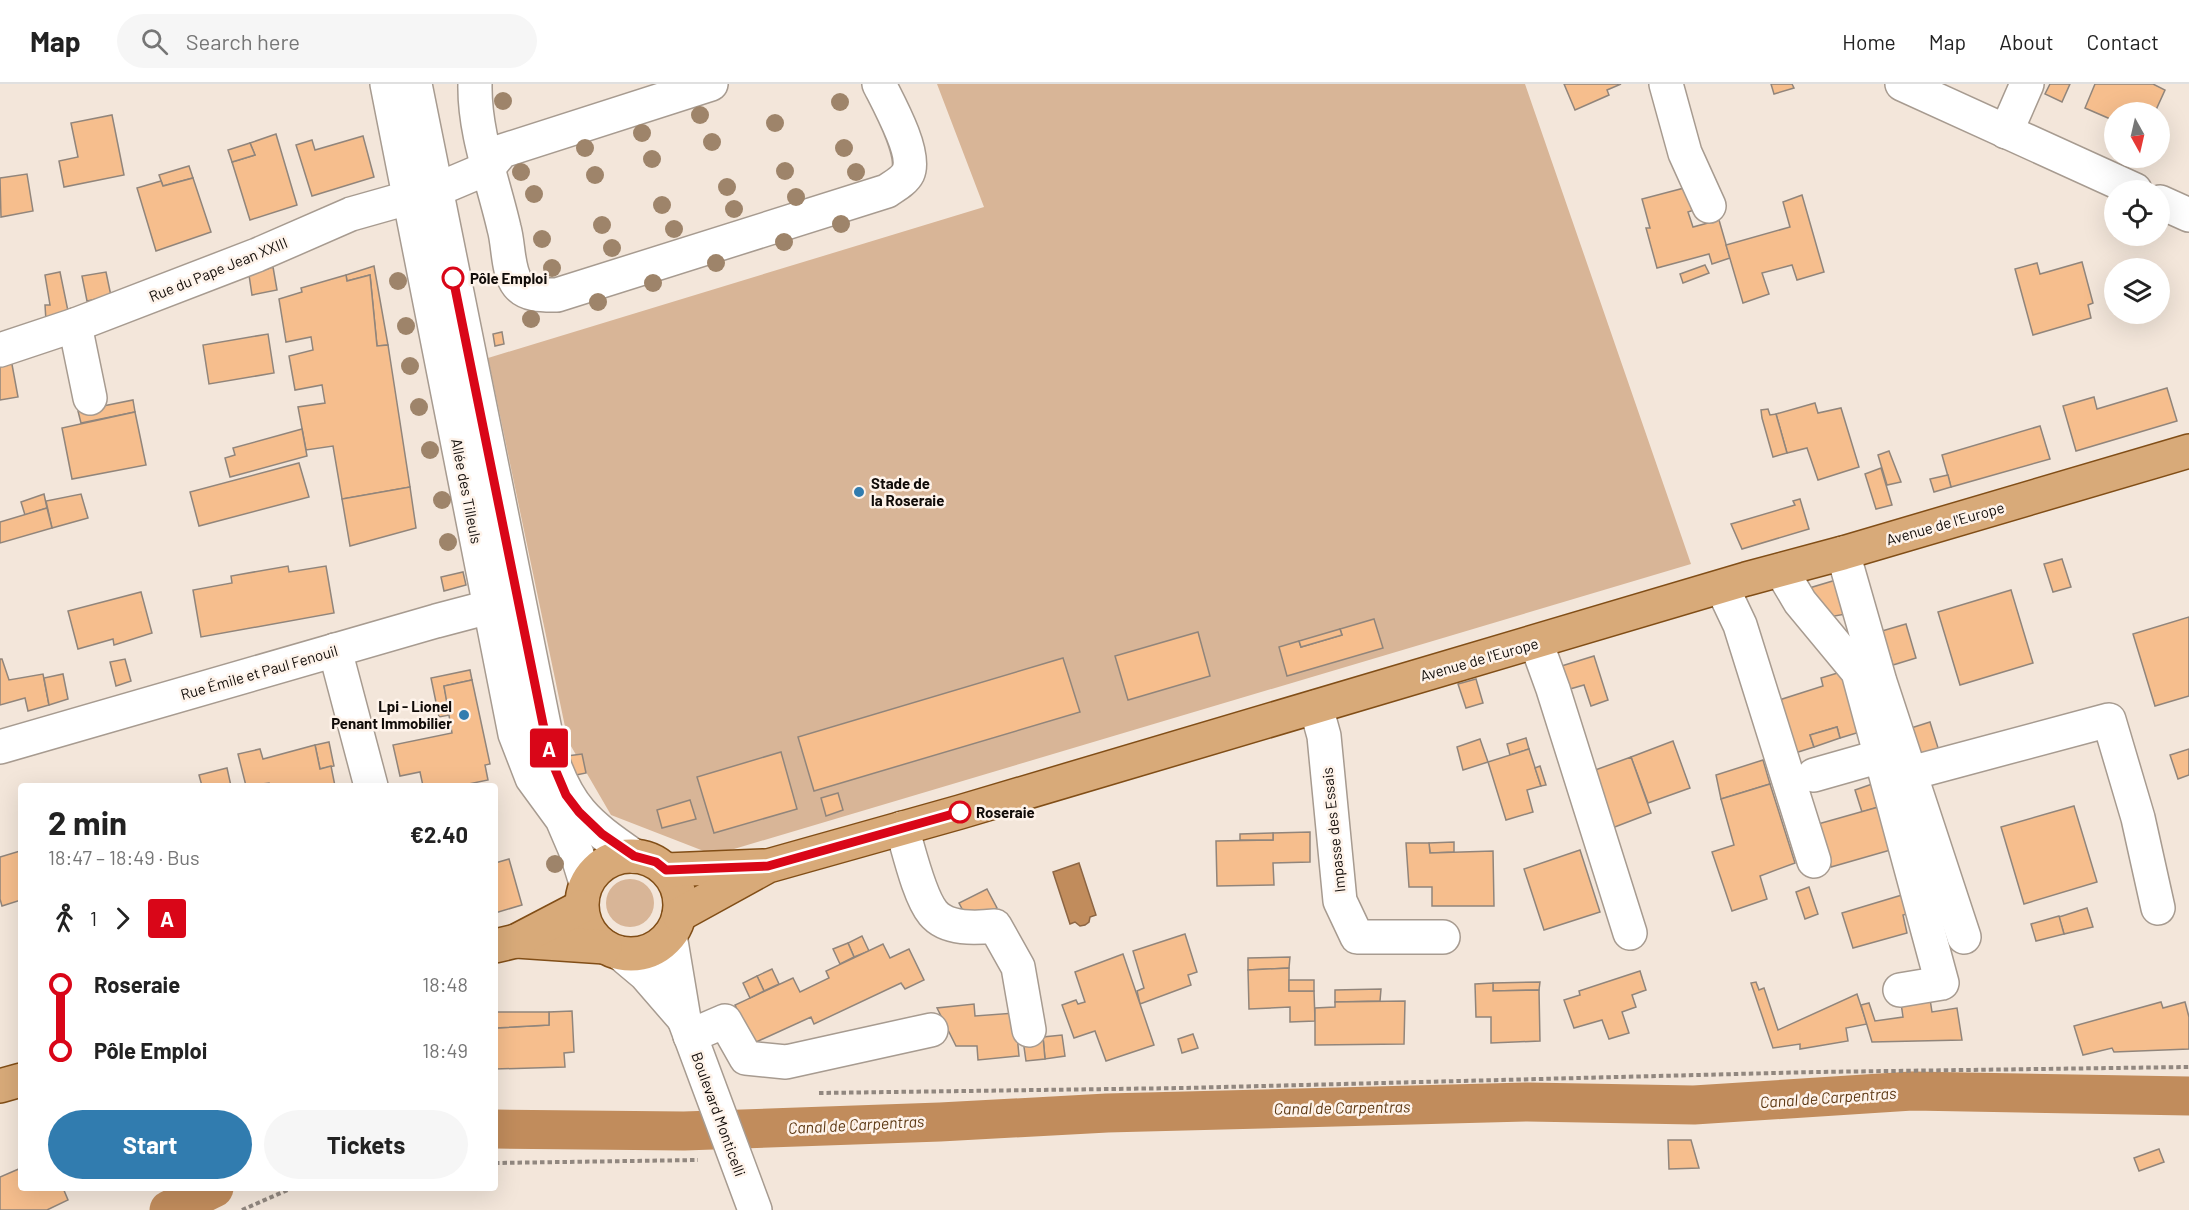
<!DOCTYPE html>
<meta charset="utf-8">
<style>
body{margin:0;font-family:Barlow,sans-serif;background:#f6f6f6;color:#222;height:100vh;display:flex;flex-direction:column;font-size:22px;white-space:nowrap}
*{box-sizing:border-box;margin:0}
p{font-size:20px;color:#767676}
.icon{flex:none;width:33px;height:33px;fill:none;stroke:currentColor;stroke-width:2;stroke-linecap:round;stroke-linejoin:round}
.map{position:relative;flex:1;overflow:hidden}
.sheet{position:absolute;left:18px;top:699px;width:480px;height:408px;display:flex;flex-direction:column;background:#fff;border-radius:6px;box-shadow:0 6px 24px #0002}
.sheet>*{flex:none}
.badge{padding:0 12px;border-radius:4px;font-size:21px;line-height:39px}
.needle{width:39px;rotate:172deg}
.fabs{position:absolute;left:2104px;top:18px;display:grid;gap:12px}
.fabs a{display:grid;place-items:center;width:66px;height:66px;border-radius:50%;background:#fff;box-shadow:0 6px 24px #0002;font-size:30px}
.map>.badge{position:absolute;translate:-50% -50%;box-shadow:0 0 0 3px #fff}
.legs{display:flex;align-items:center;gap:9px;height:66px;padding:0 30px;font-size:20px}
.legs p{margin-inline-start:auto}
.head{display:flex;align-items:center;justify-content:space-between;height:102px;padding:0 30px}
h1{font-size:33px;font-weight:700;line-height:45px}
.action{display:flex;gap:12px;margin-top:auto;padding:12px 30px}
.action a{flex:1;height:69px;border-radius:36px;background:#317caf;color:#fff;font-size:24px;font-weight:700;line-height:69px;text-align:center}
.action a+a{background:#f6f6f6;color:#222}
ul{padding:0 30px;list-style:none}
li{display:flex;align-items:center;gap:21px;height:66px;font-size:22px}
li i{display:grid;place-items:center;width:9px;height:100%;margin:0 8px;background:currentColor}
li i::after{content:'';width:15px;height:15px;margin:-8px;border:4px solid;border-radius:50%;background:#fff}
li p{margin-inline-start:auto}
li:first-child i{background:linear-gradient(#0000 50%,currentColor 0)}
li:last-child i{background:linear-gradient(currentColor 50%,#0000 0)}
header{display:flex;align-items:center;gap:36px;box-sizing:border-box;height:84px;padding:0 30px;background:#fff;border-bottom:2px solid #e0e0e0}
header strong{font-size:28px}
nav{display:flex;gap:33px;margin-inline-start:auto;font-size:21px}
.search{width:420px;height:54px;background:#f6f6f6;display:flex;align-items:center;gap:15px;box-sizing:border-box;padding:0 21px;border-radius:33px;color:#767676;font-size:22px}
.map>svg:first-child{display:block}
</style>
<header>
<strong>Map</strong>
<div class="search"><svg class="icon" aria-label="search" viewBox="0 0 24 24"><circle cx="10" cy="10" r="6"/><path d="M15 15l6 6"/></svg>Search here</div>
<nav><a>Home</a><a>Map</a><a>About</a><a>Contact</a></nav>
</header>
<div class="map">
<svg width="2189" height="1126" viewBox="0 0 2189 1126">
<rect width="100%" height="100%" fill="#f3e6da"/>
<g fill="#d8b597">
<path d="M937 0H1525L1691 480 714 771 611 731 568 657 488 274 984 123Z"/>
<circle cx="630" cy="819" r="24"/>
</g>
<path fill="#c18c5c" stroke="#8c6543" stroke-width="1.5" d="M1079 779 1096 831 1090 833 1089 838 1085 841 1080 842 1075 838 1070 840 1053 788Z"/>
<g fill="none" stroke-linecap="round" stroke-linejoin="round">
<g stroke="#c18c5c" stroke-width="39">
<path d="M495 1045 684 1047 940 1038 1107 1029 1528 1018 1694 1021 1912 1007 2189 1012"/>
<path d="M169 1126 214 1104"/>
</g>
</g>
<g fill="#f6be8d" stroke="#91857b" stroke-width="1.5">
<path d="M1564 0H1621L1607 6 1609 11 1575 26Z"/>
<path d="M1771 0H1792L1794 4 1774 10Z"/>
<path d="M2050 0H2070L2062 18 2045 10Z"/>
<path d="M2095 0H2153L2165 6 2155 28H2115V37L2085 24Z"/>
<path d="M112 31 124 91 64 103 59 77 78 73 71 39Z"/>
<path d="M276 50 297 121 250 136 232 78 255 71 250 59Z"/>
<path d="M363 52 374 93 312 112 296 61 312 56 315 66Z"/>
<path d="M250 59 255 71 232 78 228 66Z"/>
<path d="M189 82 193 94 163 102 159 91Z"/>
<path d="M27 90 33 127 1 133 0 94Z"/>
<path d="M193 94 211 148 156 167 137 104 161 97 163 102Z"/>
<path d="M1688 103 1694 126 1688 128 1693 143 1719 136 1730 174 1712 180 1709 170 1657 184 1646 144H1650L1642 115Z"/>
<path d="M1802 111 1824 188 1797 196 1792 181 1762 189 1769 210 1743 219 1726 161 1790 143 1783 118Z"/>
<path d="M2082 178 2093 219 2088 221 2091 234 2033 251 2015 185 2037 179 2040 190Z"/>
<path d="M1705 181 1709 189 1683 199 1680 190Z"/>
<path d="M374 182 388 261 377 262 370 191 347 197 346 191Z"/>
<path d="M273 183 277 206 252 211 249 191Z"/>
<path d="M60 188 68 227 46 237 45 221H50L45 191Z"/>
<path d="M106 188 111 212 87 217 82 192Z"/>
<path d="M346 191 347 197 370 191 377 262 388 261 410 403 342 415 333 362 306 366 298 323 325 319 322 301 295 306 289 272 313 266 311 253 286 258 279 215 302 208 301 204Z"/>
<path d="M502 248 504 260 495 262 493 250Z"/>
<path d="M268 250 274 289 209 300 203 261Z"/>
<path d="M11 275 18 313 0 316V278Z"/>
<path d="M2167 304 2177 337 2076 367 2063 322 2094 313 2097 325Z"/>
<path d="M133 316 135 328 81 339 78 327Z"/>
<path d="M1815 319 1818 329 1841 324 1859 383 1818 396 1807 364 1787 369 1776 330Z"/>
<path d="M1768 325 1770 331 1776 330 1787 369 1773 373 1762 334 1761 326Z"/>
<path d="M135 328 146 381 72 395 62 344Z"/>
<path d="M2040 342 2050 375 1951 403 1942 371Z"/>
<path d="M302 345 307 372 230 393 225 374 235 371 233 364Z"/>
<path d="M1889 367 1901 398 1887 401 1878 371Z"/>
<path d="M299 379 309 413 199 442 190 408Z"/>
<path d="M1881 384 1892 421 1876 425 1865 390Z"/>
<path d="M1948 391 1951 403 1934 408 1930 395Z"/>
<path d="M410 403 416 444 350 462 342 415Z"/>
<path d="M44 410 47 424 25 431 21 418Z"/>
<path d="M81 410 88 434 52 444 46 417Z"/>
<path d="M1800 415 1809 445 1742 465 1731 440 1795 421 1793 417Z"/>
<path d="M47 424 52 444 0 459V438Z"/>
<path d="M2062 475 2071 503 2053 508 2044 480Z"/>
<path d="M288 482 289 488 326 482 334 529 201 553 193 506 232 499 231 492Z"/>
<path d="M463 488 466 501 444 507 441 493Z"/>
<path d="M1836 496 1846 530 1829 533 1806 505Z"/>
<path d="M2011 506 2033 579 1960 601 1938 528Z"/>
<path d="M141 508 152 549 114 561 113 555 78 565 68 527Z"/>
<path d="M2189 533V612L2155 622 2133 550Z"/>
<path d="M1374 535 1383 564 1287 592 1279 563 1299 557 1301 563 1342 551 1340 545Z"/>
<path d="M1906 540 1916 574 1893 581 1882 547Z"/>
<path d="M1340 545 1342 551 1301 563 1299 557Z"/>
<path d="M1198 548 1210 592 1128 616 1115 572Z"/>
<path d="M1594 572 1608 616 1591 622 1584 601 1563 607 1555 584Z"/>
<path d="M1063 574 1080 628 814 707 798 653Z"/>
<path d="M0 575H2L9 596 43 590 49 621 28 627 25 614 0 621Z"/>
<path d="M125 575 131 597 116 602 110 578Z"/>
<path d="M470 586 472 596 444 602 450 631 439 633 431 594Z"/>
<path d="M1844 587 1863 647 1840 654 1837 643 1810 651 1814 663 1792 670 1776 617 1823 602 1821 594Z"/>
<path d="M63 590 68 615 49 621 44 594Z"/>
<path d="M1476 595 1483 619 1466 624 1458 600Z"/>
<path d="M472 596 490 680 485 681 488 696 459 702H423L420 688 400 692 393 661 452 649 444 602Z"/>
<path d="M1930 638 1939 667 1919 673 1911 644Z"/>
<path d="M1837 643 1840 654 1814 663 1810 651Z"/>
<path d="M1526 654 1529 665 1510 671 1507 660Z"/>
<path d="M1480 655 1488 678 1463 686 1457 663Z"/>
<path d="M1673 657 1690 704 1648 719 1631 673Z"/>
<path d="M329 658 334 682 320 685 315 661Z"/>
<path d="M315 661 320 685 331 682 335 702H269V699L246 702 238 670 260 665 263 675Z"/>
<path d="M1529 665 1541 702 1527 706 1533 728 1506 736 1488 678Z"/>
<path d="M2189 665V691L2178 695 2170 671Z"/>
<path d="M781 668 797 725 714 749 697 693Z"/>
<path d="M582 670 586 689 571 692 567 672Z"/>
<path d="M1631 673 1651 729 1607 746 1587 689Z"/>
<path d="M1763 676 1770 700 1721 715 1716 691Z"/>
<path d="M1540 682 1546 701 1541 702 1535 684Z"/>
<path d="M227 684 231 702H202L199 691Z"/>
<path d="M1875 699 1882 722 1862 728 1855 706Z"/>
<path d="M1770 700 1795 779 1760 792 1767 815 1732 827 1712 768 1734 761 1721 715Z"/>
<path d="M838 709 843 726 826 732 821 714Z"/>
<path d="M690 716 696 735 662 744 657 726Z"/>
<path d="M1882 722 1894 765 1831 783 1818 740Z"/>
<path d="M2074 722 2097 798 2024 820 2001 743Z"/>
<path d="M1310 748V778L1273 779 1274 801 1217 802 1216 757 1273 756V749Z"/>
<path d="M1273 749V756H1240V750Z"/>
<path d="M1454 758V768L1430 769 1429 759Z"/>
<path d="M1406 759H1429L1430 769 1493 767 1494 822H1432V803H1409Z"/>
<path d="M1580 766 1600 828 1544 846 1524 785Z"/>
<path d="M20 767 21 816 2 822 0 815V773Z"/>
<path d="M509 775 522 821 495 829V779Z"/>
<path d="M1809 803 1818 830 1805 835 1796 808Z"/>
<path d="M987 805 997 824 969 838 959 819Z"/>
<path d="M1902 811 1907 830 1903 831 1907 849 1853 864 1842 829Z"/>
<path d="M2087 824 2093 843 2064 850 2059 833Z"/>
<path d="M2059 832 2064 850 2036 857 2031 840Z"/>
<path d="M1185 850 1197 888 1188 891 1191 901 1140 920 1137 907 1144 904 1133 867Z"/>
<path d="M862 852 869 867 854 873 848 859Z"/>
<path d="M848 859 854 873 840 880 833 865Z"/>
<path d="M883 860 890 874 909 865 924 896 905 905 901 899 814 940 811 933 754 959 735 921 793 894 800 908 829 894 826 887Z"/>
<path d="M1123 870 1154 961 1106 977 1095 947 1074 954 1062 921 1076 916 1078 920 1085 918 1075 888Z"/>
<path d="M1290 873 1289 884 1248 886V874Z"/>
<path d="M1289 884V907H1314L1315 937 1290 938V923L1249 925 1248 886Z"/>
<path d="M772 885 779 900 764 907 757 892Z"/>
<path d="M1640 887 1646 906 1632 911 1636 923 1622 928 1629 949 1609 955 1602 936 1574 944 1564 916 1580 911 1579 907Z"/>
<path d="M757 892 764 907 750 914 743 899Z"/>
<rect x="1289" y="896" width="25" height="11"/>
<path d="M1540 898 1539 906 1493 907V899Z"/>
<path d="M1756 898 1759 906 1764 904 1778 946 1857 910 1867 940 1846 944 1848 957 1800 965V960L1773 964 1751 899Z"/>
<path d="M1493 899V907L1539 906 1540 957 1491 959V933H1476L1475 900Z"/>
<path d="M1381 905 1380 917 1335 918V906Z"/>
<path d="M1930 915 1932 928 1957 924 1962 956 1872 958 1861 921 1869 919 1875 937 1903 933 1901 919Z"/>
<path d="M1405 917 1404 960 1315 961V924L1335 923V918Z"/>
<path d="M2161 918 2163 924 2185 918 2189 933V965L2114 968 2112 964 2083 971 2074 942Z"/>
<path d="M974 920 975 932 1015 929 1019 972 978 976 977 962H956L937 924Z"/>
<path d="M572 927 574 968 564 969 565 983 495 985V944L549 941V928Z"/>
<path d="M495 928H549V941L495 944Z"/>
<path d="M1193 950 1198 964 1182 969 1178 955Z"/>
<path d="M1062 951 1065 972 1045 975 1043 953Z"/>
<path d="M1043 953 1045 975 1026 977 1023 956Z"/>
<path d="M1668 1056H1691L1699 1084 1669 1085Z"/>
<path d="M2159 1065 2164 1078 2139 1087 2134 1074Z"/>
<path d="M21 1084V1104H63L68 1116 47 1126H0V1093Z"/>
</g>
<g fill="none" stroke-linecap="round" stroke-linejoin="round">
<defs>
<g id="minor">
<path d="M387 0 515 650 532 694 562 735 577 770 586 799"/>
<path d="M415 0 549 666C567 723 586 739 634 772"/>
<path d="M475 0C474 49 493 96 504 144 509 161 507 187 518 201 527 212 544 211 557 211L887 107C894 102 904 97 908 89 917 70 888 18 879 0"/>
<path d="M1666 0 1685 69 1709 122"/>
<path d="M1902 0 2135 106"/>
<path d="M2006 48 2027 0"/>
<path d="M2160 118 2189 131"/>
<path d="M75 241 90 314"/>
<path d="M0 266 75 241 257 171 351 130 436 106 488 84 502 67 711 0"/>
<path d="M1843 469 1880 598 1964 853"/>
<path d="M1781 486 1800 518 1858 588 1942 899 1900 906"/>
<path d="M1722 503 1740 541 1814 777"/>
<path d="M1536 558 1553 605 1630 849"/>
<path d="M335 566 371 702"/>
<path d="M1316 623 1324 652 1340 817 1357 853H1443"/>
<path d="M0 663 436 537 512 517"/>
<path d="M1911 689 2109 636 2138 734 2158 824"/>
<path d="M1814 691 1881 672"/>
<path d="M902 744C909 767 919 812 933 829 947 846 976 844 995 842L1018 883 1029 946"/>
<path d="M670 851 684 935 755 1126"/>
<path d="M620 869 645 890 684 935"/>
<path d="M690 952 725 937 746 974 786 978 931 946"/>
</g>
<g id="major">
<circle cx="631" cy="821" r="49"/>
<path d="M666 786 763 782"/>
<path d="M679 831 768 782 960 728 1746 495 1843 469 2189 367"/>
<path d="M516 857 605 863"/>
<path d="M495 862 516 857 581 823"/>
<path d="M0 1002 21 996"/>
</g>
</defs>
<use href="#minor" stroke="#a79b90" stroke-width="36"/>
<use href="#major" stroke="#814e17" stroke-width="36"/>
<g stroke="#91877f" stroke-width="4" stroke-dasharray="4.5 3" stroke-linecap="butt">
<path d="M819 1009 1184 1004 1815 988 2189 983"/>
<path d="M495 1079 698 1076"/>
<path d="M242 1126 292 1104"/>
</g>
<use href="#minor" stroke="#fff" stroke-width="33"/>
<use href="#major" stroke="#d8aa79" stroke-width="33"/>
</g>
<g fill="#9e846a">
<circle cx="503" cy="17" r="9"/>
<circle cx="840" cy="18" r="9"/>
<circle cx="700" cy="31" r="9"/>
<circle cx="775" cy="39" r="9"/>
<circle cx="642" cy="49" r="9"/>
<circle cx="712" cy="58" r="9"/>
<circle cx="585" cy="64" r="9"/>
<circle cx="844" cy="64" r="9"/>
<circle cx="652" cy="75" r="9"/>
<circle cx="785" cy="87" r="9"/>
<circle cx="521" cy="88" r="9"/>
<circle cx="856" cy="88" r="9"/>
<circle cx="595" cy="91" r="9"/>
<circle cx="727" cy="103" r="9"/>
<circle cx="534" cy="110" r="9"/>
<circle cx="796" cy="113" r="9"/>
<circle cx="662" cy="121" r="9"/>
<circle cx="734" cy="125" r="9"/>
<circle cx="841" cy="140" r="9"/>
<circle cx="602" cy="141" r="9"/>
<circle cx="674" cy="145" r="9"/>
<circle cx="542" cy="155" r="9"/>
<circle cx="784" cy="158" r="9"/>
<circle cx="612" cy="164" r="9"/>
<circle cx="716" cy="179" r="9"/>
<circle cx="552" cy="184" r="9"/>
<circle cx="398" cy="197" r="9"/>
<circle cx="653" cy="199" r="9"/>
<circle cx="598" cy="218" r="9"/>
<circle cx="531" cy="235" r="9"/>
<circle cx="406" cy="242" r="9"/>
<circle cx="410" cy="282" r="9"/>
<circle cx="419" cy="323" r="9"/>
<circle cx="430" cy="366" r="9"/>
<circle cx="442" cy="416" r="9"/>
<circle cx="448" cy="458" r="9"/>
<circle cx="555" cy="780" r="9"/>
</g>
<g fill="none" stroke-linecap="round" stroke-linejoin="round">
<defs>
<path id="line-1" d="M453 194 543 640 555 685 566 711 579 728 602 750 634 772 656 778 666 786 768 782 960 728"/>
</defs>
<use href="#line-1" stroke="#fff" stroke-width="14"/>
<use href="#line-1" stroke="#d90618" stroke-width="9"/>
</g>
<g fill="#fff" stroke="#d90618" stroke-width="3">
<circle cx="453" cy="194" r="10"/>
<circle cx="960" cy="728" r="10"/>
</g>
<g fill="#317caf" stroke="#fef3ea" stroke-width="2">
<circle cx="859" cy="408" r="6"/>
<circle cx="464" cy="631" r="6"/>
</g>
<g text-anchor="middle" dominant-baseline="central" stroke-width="5" stroke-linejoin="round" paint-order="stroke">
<g font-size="15" fill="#100b08" stroke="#fef3ea">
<text transform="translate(218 185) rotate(-22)">Rue du Pape Jean XXIII</text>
<text transform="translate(467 407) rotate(79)">Allée des Tilleuls</text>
<text transform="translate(1945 439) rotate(-16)">Avenue de l'Europe</text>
<text transform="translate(1479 575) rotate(-16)">Avenue de l'Europe</text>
<text transform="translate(259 588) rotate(-16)">Rue Émile et Paul Fenouil</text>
<text transform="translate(1333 746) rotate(-96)">Impasse des Essais</text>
<text transform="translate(719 1030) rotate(70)">Boulevard Monticelli</text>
</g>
<g font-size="15" font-weight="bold" fill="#100b08" stroke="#fef3ea" text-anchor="start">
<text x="470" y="194">Pôle Emploi</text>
<text x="976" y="728">Roseraie</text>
</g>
<g font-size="15" font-weight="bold" fill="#100b08" stroke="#fef3ea" text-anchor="start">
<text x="871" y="399">Stade de<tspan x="871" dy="17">la Roseraie</tspan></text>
<text x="452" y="622" text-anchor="end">Lpi - Lionel<tspan x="452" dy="17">Penant Immobilier</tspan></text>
</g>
<g font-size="16" font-style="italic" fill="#5e3914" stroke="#fef3ea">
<text transform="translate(1828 1013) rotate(-4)">Canal de Carpentras</text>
<text transform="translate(1342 1023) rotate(-1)">Canal de Carpentras</text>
<text transform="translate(856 1040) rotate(-3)">Canal de Carpentras</text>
</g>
</g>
</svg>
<div class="fabs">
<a><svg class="needle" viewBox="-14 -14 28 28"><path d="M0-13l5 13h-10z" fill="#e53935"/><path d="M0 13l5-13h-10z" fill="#767676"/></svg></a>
<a><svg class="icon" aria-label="locate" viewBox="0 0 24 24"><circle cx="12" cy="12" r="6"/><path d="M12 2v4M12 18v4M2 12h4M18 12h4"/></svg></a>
<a><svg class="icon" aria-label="layers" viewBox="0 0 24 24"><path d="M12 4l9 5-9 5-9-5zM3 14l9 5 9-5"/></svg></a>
</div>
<b class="badge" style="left:549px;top:664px;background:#d90618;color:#fff">A</b>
<section class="sheet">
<div class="head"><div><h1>2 min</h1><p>18:47 – 18:49 · Bus</p></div><b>€2.40</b></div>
<div class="legs"><svg class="icon" aria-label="walk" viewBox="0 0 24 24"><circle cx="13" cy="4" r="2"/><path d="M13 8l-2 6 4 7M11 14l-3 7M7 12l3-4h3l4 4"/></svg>1<svg class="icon" aria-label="forward" viewBox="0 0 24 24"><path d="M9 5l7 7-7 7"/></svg><b class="badge" style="background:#d90618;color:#fff">A</b></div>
<ul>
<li><i style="color:#d90618"></i><b>Roseraie</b><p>18:48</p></li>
<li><i style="color:#d90618"></i><b>Pôle Emploi</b><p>18:49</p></li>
</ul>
<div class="action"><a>Start</a><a>Tickets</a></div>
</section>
</div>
